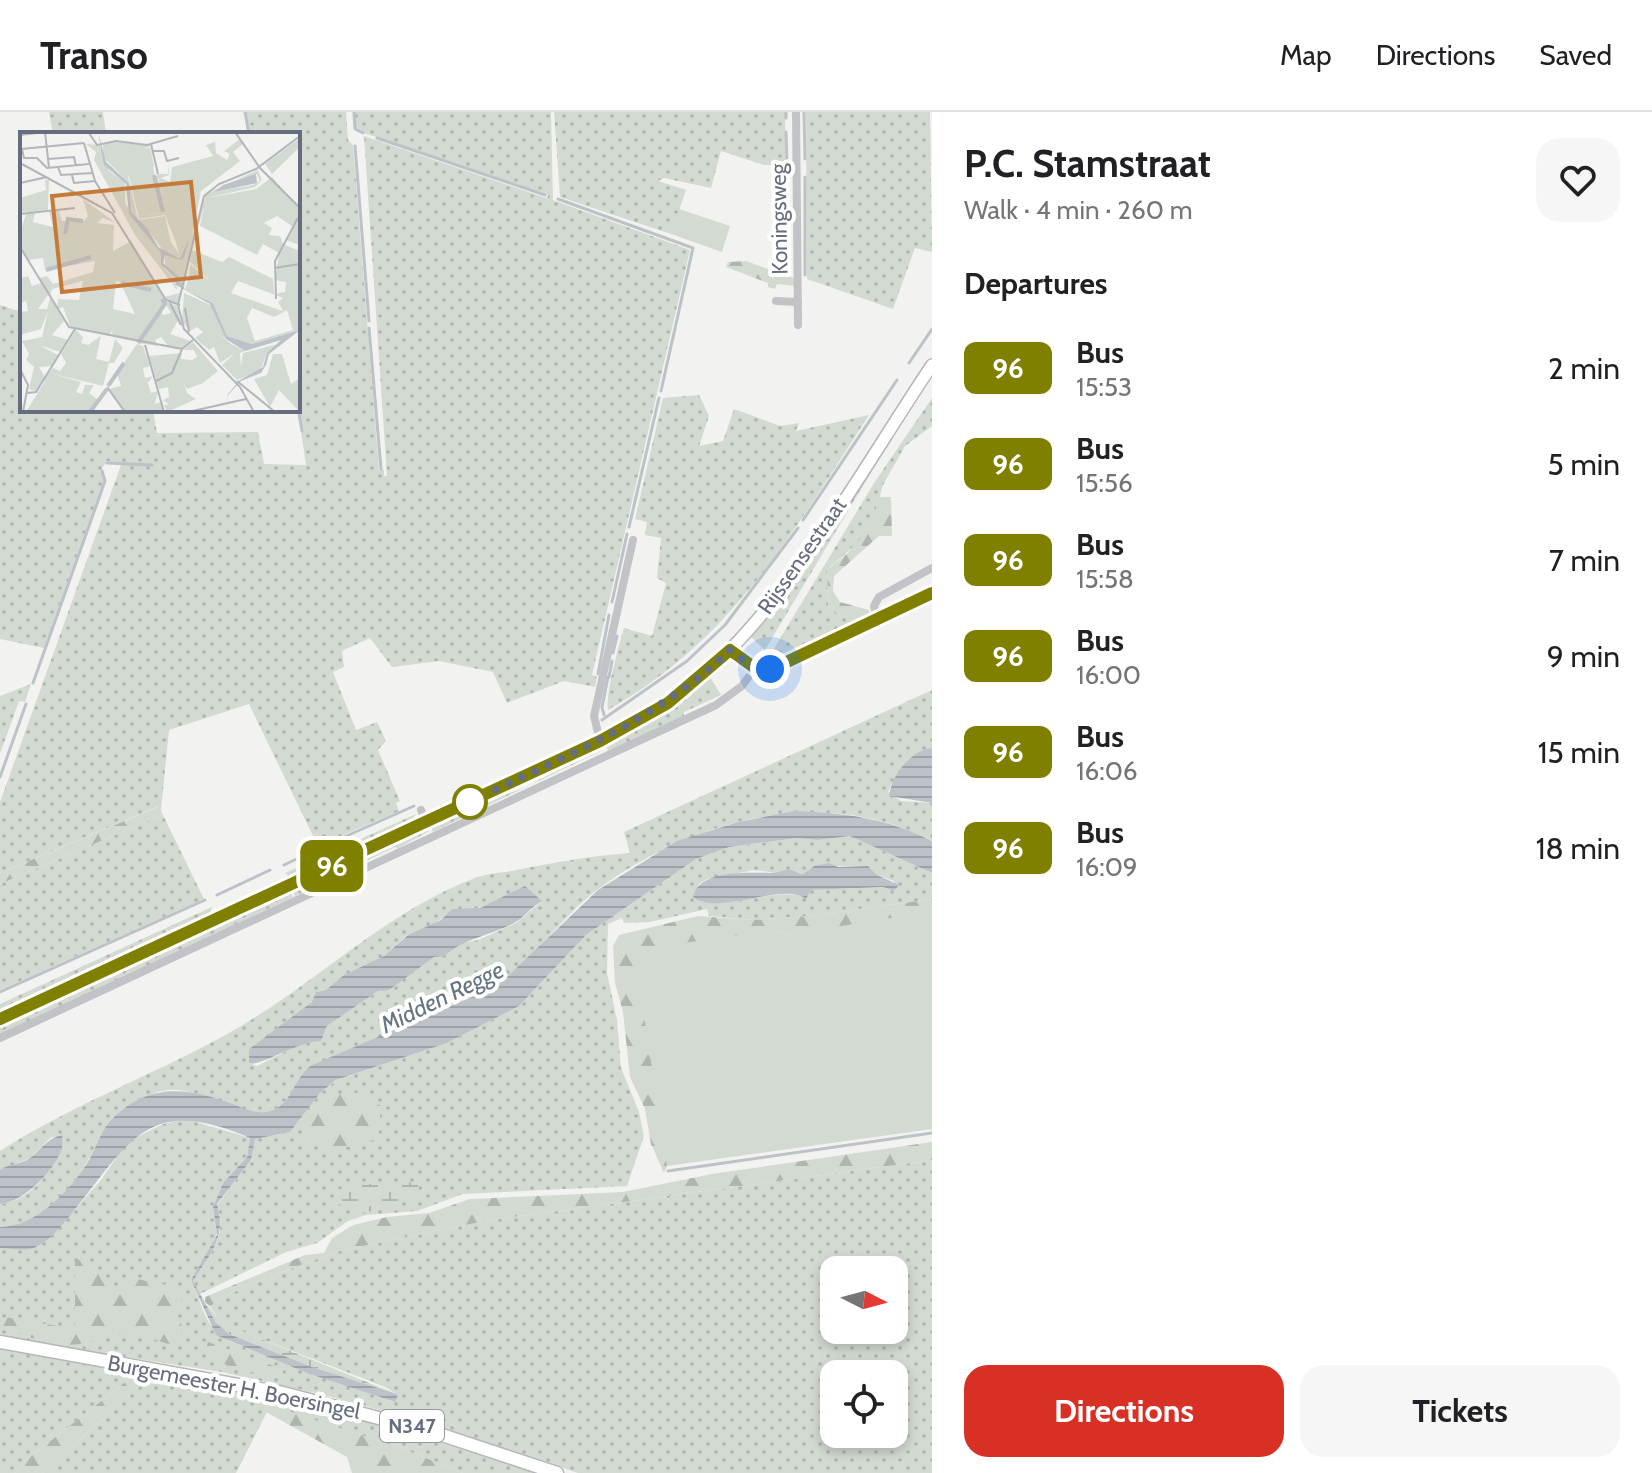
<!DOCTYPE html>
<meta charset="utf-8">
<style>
body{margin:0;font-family:Cabin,sans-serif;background:#f6f6f6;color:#202124;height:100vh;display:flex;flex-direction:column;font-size:30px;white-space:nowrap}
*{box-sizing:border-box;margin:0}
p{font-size:26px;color:#757577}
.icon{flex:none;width:44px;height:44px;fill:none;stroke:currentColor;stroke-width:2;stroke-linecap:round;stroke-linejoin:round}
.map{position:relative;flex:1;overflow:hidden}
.sheet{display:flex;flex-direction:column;background:#fff;width:720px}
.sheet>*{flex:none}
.badge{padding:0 16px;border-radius:12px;font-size:28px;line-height:52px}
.needle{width:52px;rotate:96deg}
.controls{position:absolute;left:820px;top:1144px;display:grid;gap:16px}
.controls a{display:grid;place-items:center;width:88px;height:88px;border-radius:16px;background:#fff;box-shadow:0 4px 12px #0003;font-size:40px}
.you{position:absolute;width:40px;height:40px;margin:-20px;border:6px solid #fff;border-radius:50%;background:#1a73e8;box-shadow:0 0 0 12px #1a73e833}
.map>.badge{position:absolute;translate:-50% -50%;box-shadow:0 0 0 4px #fff}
h2{padding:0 32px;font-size:30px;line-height:72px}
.round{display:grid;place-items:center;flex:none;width:84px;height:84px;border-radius:24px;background:#f6f6f6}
.overview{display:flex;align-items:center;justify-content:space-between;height:136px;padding:0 32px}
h1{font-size:38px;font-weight:700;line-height:60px}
.button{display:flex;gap:16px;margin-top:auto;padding:16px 32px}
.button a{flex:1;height:92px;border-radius:24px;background:#d93025;color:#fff;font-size:32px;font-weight:700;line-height:92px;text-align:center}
.button a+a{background:#f6f6f6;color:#202124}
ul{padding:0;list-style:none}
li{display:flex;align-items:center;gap:24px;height:96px;padding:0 32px}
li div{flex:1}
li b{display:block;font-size:30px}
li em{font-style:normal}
li .badge{min-width:88px;font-weight:700;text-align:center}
header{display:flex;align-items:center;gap:48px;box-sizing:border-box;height:112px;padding:0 40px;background:#fff;border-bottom:2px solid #e0e0e0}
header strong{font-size:38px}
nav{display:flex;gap:44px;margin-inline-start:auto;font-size:28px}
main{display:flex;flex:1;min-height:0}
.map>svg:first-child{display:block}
</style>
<header>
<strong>Transo</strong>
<nav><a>Map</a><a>Directions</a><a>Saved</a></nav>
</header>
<main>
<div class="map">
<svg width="932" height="1361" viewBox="0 0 932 1361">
<defs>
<pattern id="green-dots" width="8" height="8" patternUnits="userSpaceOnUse" patternTransform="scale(2)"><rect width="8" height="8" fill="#d3dad1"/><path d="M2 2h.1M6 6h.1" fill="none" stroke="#afb5af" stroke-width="1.8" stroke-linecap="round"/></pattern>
<pattern id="forest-firs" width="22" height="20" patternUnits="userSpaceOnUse" patternTransform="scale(2)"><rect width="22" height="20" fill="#d3dad1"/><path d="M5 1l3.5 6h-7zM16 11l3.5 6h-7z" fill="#afb5af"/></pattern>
<pattern id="wetland-marsh" width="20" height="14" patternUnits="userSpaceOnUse" patternTransform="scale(2)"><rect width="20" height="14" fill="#d3dad1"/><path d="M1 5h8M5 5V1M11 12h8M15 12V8" fill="none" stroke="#afb5af"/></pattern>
<pattern id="water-rules" width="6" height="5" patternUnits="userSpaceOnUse" patternTransform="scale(2)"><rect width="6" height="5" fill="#bcc2c8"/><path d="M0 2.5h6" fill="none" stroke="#9ca2a8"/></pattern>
</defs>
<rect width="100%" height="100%" fill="#f2f3f0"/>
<g fill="url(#green-dots)" fill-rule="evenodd">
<path d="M49 0H103L106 22H53Z"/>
<path d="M246 0H346L348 28 353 33 379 358H384V364H387L364 24 546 86 549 83 364 21 356 16 355 0H551L553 88 690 138 592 563 597 565 595 575 564 569 507 591 493 560 439 549 392 555 370 526 342 539 344 555 333 560 356 618 377 610 386 629 378 638 400 689 396 691 399 699 318 734 249 592 169 618 161 699 204 787 0 878V772L162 703 159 694 0 761V690L121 353 107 349 100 359 104 368 44 536 0 527V193L22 200V298H153L157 321 258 320 264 352 306 353 298 298V22H250Z"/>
<path d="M554 0H785L786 53H764L721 39 711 76 664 66 658 69 686 78 671 122 560 85Z"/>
<path d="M806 0H930L932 140 915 136 893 197 807 167Z"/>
<path d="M699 283 709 304 699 334 723 329 734 297 780 314 799 311 796 319 869 303C792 421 734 526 608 598 605 584 619 532 624 516L652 524 666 471 657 466 661 426 645 423 647 410 635 407 663 286Z"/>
<path d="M932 286V314L905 334 883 373 874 404 862 427 827 458 828 493 841 505 850 502 870 504 784 549 774 546 772 540 874 371Z"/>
<path d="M872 352V359L765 538 751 525 783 485Z"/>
<path d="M710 565 721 583 684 600V604L609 639 604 633 660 602Z"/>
<path d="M31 572 25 590 19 589 0 642V584Z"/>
<path d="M932 578V636C914 638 894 664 888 680L901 689 932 691V729C823 672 692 707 597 778 560 806 534 848 495 873 445 906 369 931 312 953 295 963 293 990 273 998 240 1012 195 965 155 981 142 986 124 996 113 1006 102 1016 96 1035 88 1048 72 1078 36 1116 0 1115V1092C28 1091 61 1053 63 1026L61 1023 50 1026 30 1046 0 1058V1039C70 994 146 966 220 926 310 878 382 801 475 766 489 761 502 761 517 758 555 750 591 744 630 741L624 720ZM506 786 541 790 516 811 478 828 457 832 444 844 434 845 389 877 378 879 327 914 321 929H306L257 954 249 951V937L313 890 316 880 326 878 384 844 407 823 422 819 457 797 470 799Z"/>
<path d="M601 633 603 638 433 720 430 714 478 691 527 675Z"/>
<path d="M416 702 407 714 293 767 285 761Z"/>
<path d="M427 715 429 719 397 737 395 735 295 784 292 778Z"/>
<path d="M850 724 932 761V787L808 804 752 808 709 804 707 797 650 810 624 811 622 806 608 812 607 861 617 908 621 956 639 1000 644 1024 627 1074 463 1082 417 1099 366 1103 348 1109 317 1131 286 1140 200 1182 193 1169C210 1142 228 1125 217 1093L251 1048 255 1027 290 1020 320 981 337 968 447 931 519 894 586 823 696 747 729 735 797 726 817 728ZM814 754H868L877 763 894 769V779L884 775 810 778 805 786C782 772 715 803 693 785L699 772 707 767 754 758 776 761 792 758 803 762Z"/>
<path d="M290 779 293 785 0 923V913Z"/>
<path d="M212 795 209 806 0 902V892Z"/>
<path d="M186 1007 250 1026 247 1045 223 1071 213 1095 217 1123 191 1168C205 1198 203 1217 236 1232L393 1290 398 1283 385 1275 221 1211 210 1194 247 1173 339 1139 485 1109 932 1048V1361H578L424 1310 320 1282 222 1260 35 1231 0 1222V1136L37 1135 53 1122 101 1068 127 1030 163 1012ZM834 1158H894V1218H834ZM834 1262H894V1322H834Z"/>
<path d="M0 1236 138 1260 25 1349 15 1361H0Z"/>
<path d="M154 1262C285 1287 412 1318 539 1361H463L401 1336 270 1294 236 1361H42Z"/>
</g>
<g fill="url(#forest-firs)">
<path d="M746 149 796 167V174L777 172 775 177 768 175V171L726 155 728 150Z"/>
<path d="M879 385H891L892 424H879L834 464 833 479 840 490 869 498 870 503 841 505 828 493 827 458C854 438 871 419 879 385Z"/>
<path d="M160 694 162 703 0 772V761Z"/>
<path d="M932 787V804L924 805 789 823 775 818 664 1061 651 1032 645 997 630 965 623 900 615 871 613 834 619 823 698 804 752 808 808 804Z"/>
<path d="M358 981 381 994 378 1027 331 1039 305 1030C294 997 330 979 358 981Z"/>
<path d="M932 1030V1048L485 1109 339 1139 247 1173 210 1194 205 1190V1185L305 1143 324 1141 332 1126 353 1113 387 1105 429 1101 470 1087 623 1080 712 1062Z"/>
<path d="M75 1147 87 1150 120 1182 127 1162 141 1168 183 1176 181 1193 174 1200 181 1208 182 1228 178 1233C160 1233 147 1221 129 1222 112 1223 95 1230 79 1232 55 1236 20 1224 0 1211L5 1205 75 1217Z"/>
<path d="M208 1230 282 1257 283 1261C271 1268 214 1253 205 1240Z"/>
<path d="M138 1260 154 1262 42 1361H15L25 1349Z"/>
<path d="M270 1293 401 1336 463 1361H352L347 1345 266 1300Z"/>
</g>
<g fill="url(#wetland-marsh)">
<path d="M418 1070 419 1085 365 1101 335 1091 334 1080 350 1073Z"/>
<path d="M205 1190 222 1211 394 1281 312 1255 229 1222 216 1212Z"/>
</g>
<g fill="#d3dad1">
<path d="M679 97 730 114 722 140 671 122Z"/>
<path d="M913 802 932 804V1017L667 1054 634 838 775 818 789 823Z"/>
</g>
<g fill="url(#water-rules)">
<path d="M932 636V691L889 684C891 664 911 638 932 636Z"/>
<path d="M795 699C844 701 888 706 932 729V761L850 724 817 728 797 726 729 735 696 747 586 823 519 894 447 931 336 968 320 981 290 1020 255 1027 251 1048 217 1092C227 1126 210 1142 193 1169L216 1211 229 1222 312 1255 394 1281 398 1283 395 1290 307 1261 216 1223 191 1168 217 1123 213 1095 223 1071 247 1045 250 1026C147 981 130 1030 72 1101 62 1113 51 1128 36 1135 26 1140 11 1136 0 1136V1115C36 1115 71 1078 89 1048 96 1035 102 1016 113 1006 153 968 192 977 238 994 249 999 261 1003 273 998 293 990 295 963 312 953L484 880 510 862 598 778 677 729 738 710Z"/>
<path d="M829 751 838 755 868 754 877 763 899 773 894 779 883 775 811 778 806 787C784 769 717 805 693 785 699 756 751 761 772 761 778 761 786 757 791 758 795 758 799 762 803 762L814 754Z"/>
<path d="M525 774 542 789C530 796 523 807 512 812 486 825 465 826 444 844L434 845 389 878 378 879 327 914 321 929C298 929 260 955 249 951V937L312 890 316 880 326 878 344 863 384 844 408 823 441 808 452 797 480 796Z"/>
<path d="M62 1023C69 1048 23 1092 0 1092V1058C10 1051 20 1053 30 1046 42 1037 47 1026 62 1023Z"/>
</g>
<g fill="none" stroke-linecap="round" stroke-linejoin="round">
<g stroke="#bcc2c8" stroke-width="3">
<path d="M245 0 249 22"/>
<path d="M354 0 355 17 363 21"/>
<path d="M786 0V6"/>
<path d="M804 0 805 47"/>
<path d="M786 20 787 52"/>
<path d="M377 26 545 83"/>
<path d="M355 34 369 209"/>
<path d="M558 87 693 136 661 279"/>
<path d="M805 163V65"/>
<path d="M369 216 381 357"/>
<path d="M909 251 932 217"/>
<path d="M298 296 302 319"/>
<path d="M107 351 152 353"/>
<path d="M803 408 897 268"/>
<path d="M629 415 659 286"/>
<path d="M612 490 627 422"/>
<path d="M613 541 617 524"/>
<path d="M598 562 609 503"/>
<path d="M609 565 612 549"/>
<path d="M33 571 105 369 102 359"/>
<path d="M604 603 602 595 608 565"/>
<path d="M602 608 687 549 725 513 798 416"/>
<path d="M0 665 26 592"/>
<path d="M317 737 414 694"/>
<path d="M284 753 311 740"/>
<path d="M217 783 270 758"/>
<path d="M0 880 205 788"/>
<path d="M668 1059 932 1021"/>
</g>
<defs>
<path id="secondary" d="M0 907 600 629C639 609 676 588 708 559 795 481 866 351 932 253"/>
<path id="primary" d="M0 1230 283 1281 436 1321 557 1361"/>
</defs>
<use href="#secondary" stroke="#b3b6bb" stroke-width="14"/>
<use href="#primary" stroke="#b4b6ba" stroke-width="15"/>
<g stroke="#c1c3c7" stroke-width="8">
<path d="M796 0 798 213"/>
<path d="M776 189 798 190"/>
<path d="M877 507 874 494 879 485 932 456"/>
<path d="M730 538 755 556H774L932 481"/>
<path d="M600 629 594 604 633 428"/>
<path d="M421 698 426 710"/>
<path d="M0 926 716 593 742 574 755 556"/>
</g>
<use href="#secondary" stroke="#fff" stroke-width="11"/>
<use href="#primary" stroke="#fff" stroke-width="12"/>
</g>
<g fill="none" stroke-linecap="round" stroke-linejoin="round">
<defs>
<path id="line" d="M0 907 600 629 668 591 730 538 755 556H774L932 481"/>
</defs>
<use href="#line" stroke="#fff" stroke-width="18"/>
<use href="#line" stroke="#808000" stroke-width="12"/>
<path stroke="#656d7e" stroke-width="8" stroke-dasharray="0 14.4" d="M470 690C560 646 655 610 730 538L751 555 770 557"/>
</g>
<circle fill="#fff" stroke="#808000" stroke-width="4" cx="470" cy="690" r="16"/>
<g text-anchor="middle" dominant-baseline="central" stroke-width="8" stroke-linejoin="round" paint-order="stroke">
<rect fill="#fff" stroke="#9399a5" stroke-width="2" x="380" y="1298" width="64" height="32" rx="6"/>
<g font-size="20" font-weight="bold" fill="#656d7e">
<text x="412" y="1314">N347</text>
</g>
<g font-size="22" fill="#656d7e" stroke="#fff">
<text transform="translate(779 107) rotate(-91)">Koningsweg</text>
<text transform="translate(802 444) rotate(-55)">Rijssensestraat</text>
<text transform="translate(234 1275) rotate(11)">Burgemeester H. Boersingel</text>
</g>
<g font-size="24" font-style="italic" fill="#667482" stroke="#fff">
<text transform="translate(442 885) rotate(-26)">Midden Regge</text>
</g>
</g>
<g transform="translate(20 20)">
<rect width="280" height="280" fill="#f2f3f0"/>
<path d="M220 7 224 11 213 20 220 29 181 59 172 104 186 62 238 38 242 48 235 55 187 66 236 57 252 45 280 78 276 87 280 83V198L232 212 207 204 193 171 165 158 169 145 170 132 193 152 170 130 172 108 164 157 146 136 144 120 127 96 118 89 109 77V51L83 25V12L92 10 131 13 105 28 129 18 133 33 107 40 118 88 145 84 151 110 159 122 138 45 150 50 152 35 193 24 186 13 195 10 196 21 207 28 210 22 204 19ZM237 42 240 49 233 53 193 60ZM184 74 180 94 237 123 243 112 259 121 255 148 266 150 265 160 254 162 253 147 209 125 202 130 172 118ZM257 84 273 95 266 108 279 113 277 118 263 112 260 104 249 103 252 96 244 91ZM218 149 263 166 258 170 263 179 211 161ZM232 176 254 185 267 178 273 198 235 209 227 186ZM66 12 80 13 88 38 105 51V71L141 121 144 137 156 146 157 158 115 103 74 28 76 20ZM25 48H29L28 78 0 81V66L26 58ZM63 67 96 91 83 86 77 91 94 93 93 119 111 109 92 77 145 165 162 160 158 171 146 169 157 174 162 195 158 189 150 202 171 209 161 217 149 215 141 205 135 208 138 214 118 211 142 176V183L151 181 142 166 143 172 117 210 93 205 92 199 89 204 50 194 43 175 37 178 44 189 32 203 48 208 40 220 19 213 38 223 32 234 19 235 25 245 16 259 9 257 14 235 6 228 9 222 2 209 22 205 28 179 21 197 0 203V180L8 179 6 169 0 171V146L8 144 12 154 21 151 28 163 18 177H27L30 166 37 177 38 167 59 168 63 149 32 157 30 164 19 146 27 144 33 152 73 140 75 129 25 138 23 126 8 128 0 114 2 95 6 82 15 81 13 90 33 95 29 80 39 79 42 89H64L68 84ZM96 149 100 150 115 182 93 177ZM164 161 193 174 206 207 198 202 213 213 225 219 220 221 221 235 223 221 262 211 247 221 240 239 217 248 202 233 215 221 200 231 194 215 189 218 175 206 183 200 177 195 170 199 162 189ZM56 198 63 205 61 211 68 213 81 204 76 227 89 230 95 207 103 216 94 231H89L83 254 30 241 61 250 56 260 62 262 65 253H74L69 261 78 268 69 280H53L24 248 33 236 40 239 46 231 41 222ZM173 210 198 239 183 251 167 257 164 252 167 261 176 267 147 280 144 273 149 272 143 268 149 265 148 255 139 257 129 224 162 221 161 227 172 228 177 225 174 218H163ZM117 212 123 214 130 234 123 236 125 246 133 244 128 251 131 261 138 259 135 272 141 270 144 280H106L89 257 101 254 97 241ZM253 222H262L271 252 280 246V280L259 258 250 275 234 247 247 243Z" fill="#d3dad1" fill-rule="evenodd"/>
<path d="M280 6V15L252 42 245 32ZM130 15 134 34 114 56 121 86 144 80 136 45 138 42H148V29L149 43 138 47 162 126 145 83 119 87 109 45 97 28Z" fill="#d3dad1"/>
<path d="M25 249 26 250 53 280H6Z" fill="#d3dad1"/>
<path d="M129 18 143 80 121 86 105 29Z" fill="#d3dad1"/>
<path d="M78 0 86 30 109 51 111 80 128 97 138 115 160 127 170 105 164 125 160 128 145 123 143 131 158 144 165 158 193 171 207 204 232 212 280 198 249 222 246 233 241 241 221 249 207 264 211 280 207 263 220 248 243 235 247 221 261 208 225 219 206 207 190 172 156 153 155 145 141 133V121L109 82 106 52 84 33ZM236 42 237 51 194 60 203 53Z" fill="#bcc2c8"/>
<path fill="none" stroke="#bcc2c8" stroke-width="4" d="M134 43 143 80M45 102 48 87 63 89M26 138 71 125M102 151 131 158M118 211 145 172 142 167M88 254 104 231M70 280 87 257"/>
<path fill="none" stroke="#b2b5bb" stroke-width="2" d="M25 0 29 36M215 0 240 36 280 76M69 1 77 13 96 9 127 13 158 4M0 3 25 0M64 11 75 49 95 81M131 12 138 42M1 17 64 11M2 17 4 26H17L27 36 69 32M133 19H144L147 29 159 26M28 27 54 25 56 34M0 31 92 81 146 168 160 173M38 35 41 43 72 41M52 43 54 51 75 49M0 51 27 45M0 82 55 76M0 115 49 195 162 217M254 136 280 132M256 167 255 129 280 82M150 171 161 193M165 176 169 200M125 213 144 280M0 237 8 253 3 280M136 249 152 241 162 217 173 208M217 249 255 280M87 255 105 280M7 261 16 260 55 197M168 280 226 267M234 280 220 255 164 197 158 173 184 64 199 52 236 37 280 4"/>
<path fill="#c67a3a" fill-opacity="0.15" stroke="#c67a3a" stroke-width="4" d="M171 50 181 145 42 160 32 64Z"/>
<rect width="280" height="280" fill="none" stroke="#656d7e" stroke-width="4"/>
</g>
</svg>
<div class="controls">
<a><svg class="needle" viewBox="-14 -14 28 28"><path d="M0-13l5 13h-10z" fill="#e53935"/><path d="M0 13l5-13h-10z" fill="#757577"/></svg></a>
<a><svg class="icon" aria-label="locate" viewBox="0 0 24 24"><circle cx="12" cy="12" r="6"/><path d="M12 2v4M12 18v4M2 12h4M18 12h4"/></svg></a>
</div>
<div class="you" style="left:770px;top:557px"></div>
<b class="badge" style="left:332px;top:754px;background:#808000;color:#fff">96</b>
</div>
<section class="sheet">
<div class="overview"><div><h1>P.C. Stamstraat</h1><p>Walk · 4 min · 260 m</p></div><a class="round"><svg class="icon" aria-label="heart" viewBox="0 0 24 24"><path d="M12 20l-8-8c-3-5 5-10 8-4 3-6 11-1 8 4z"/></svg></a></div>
<h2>Departures</h2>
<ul>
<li><span class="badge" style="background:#808000;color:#fff">96</span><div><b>Bus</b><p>15:53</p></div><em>2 min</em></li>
<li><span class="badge" style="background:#808000;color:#fff">96</span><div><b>Bus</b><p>15:56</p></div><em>5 min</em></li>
<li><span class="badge" style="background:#808000;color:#fff">96</span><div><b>Bus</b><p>15:58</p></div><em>7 min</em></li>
<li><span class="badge" style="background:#808000;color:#fff">96</span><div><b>Bus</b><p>16:00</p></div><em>9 min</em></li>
<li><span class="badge" style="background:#808000;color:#fff">96</span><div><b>Bus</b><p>16:06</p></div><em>15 min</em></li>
<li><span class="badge" style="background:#808000;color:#fff">96</span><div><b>Bus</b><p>16:09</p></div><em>18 min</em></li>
</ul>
<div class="button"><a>Directions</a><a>Tickets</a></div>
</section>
</main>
